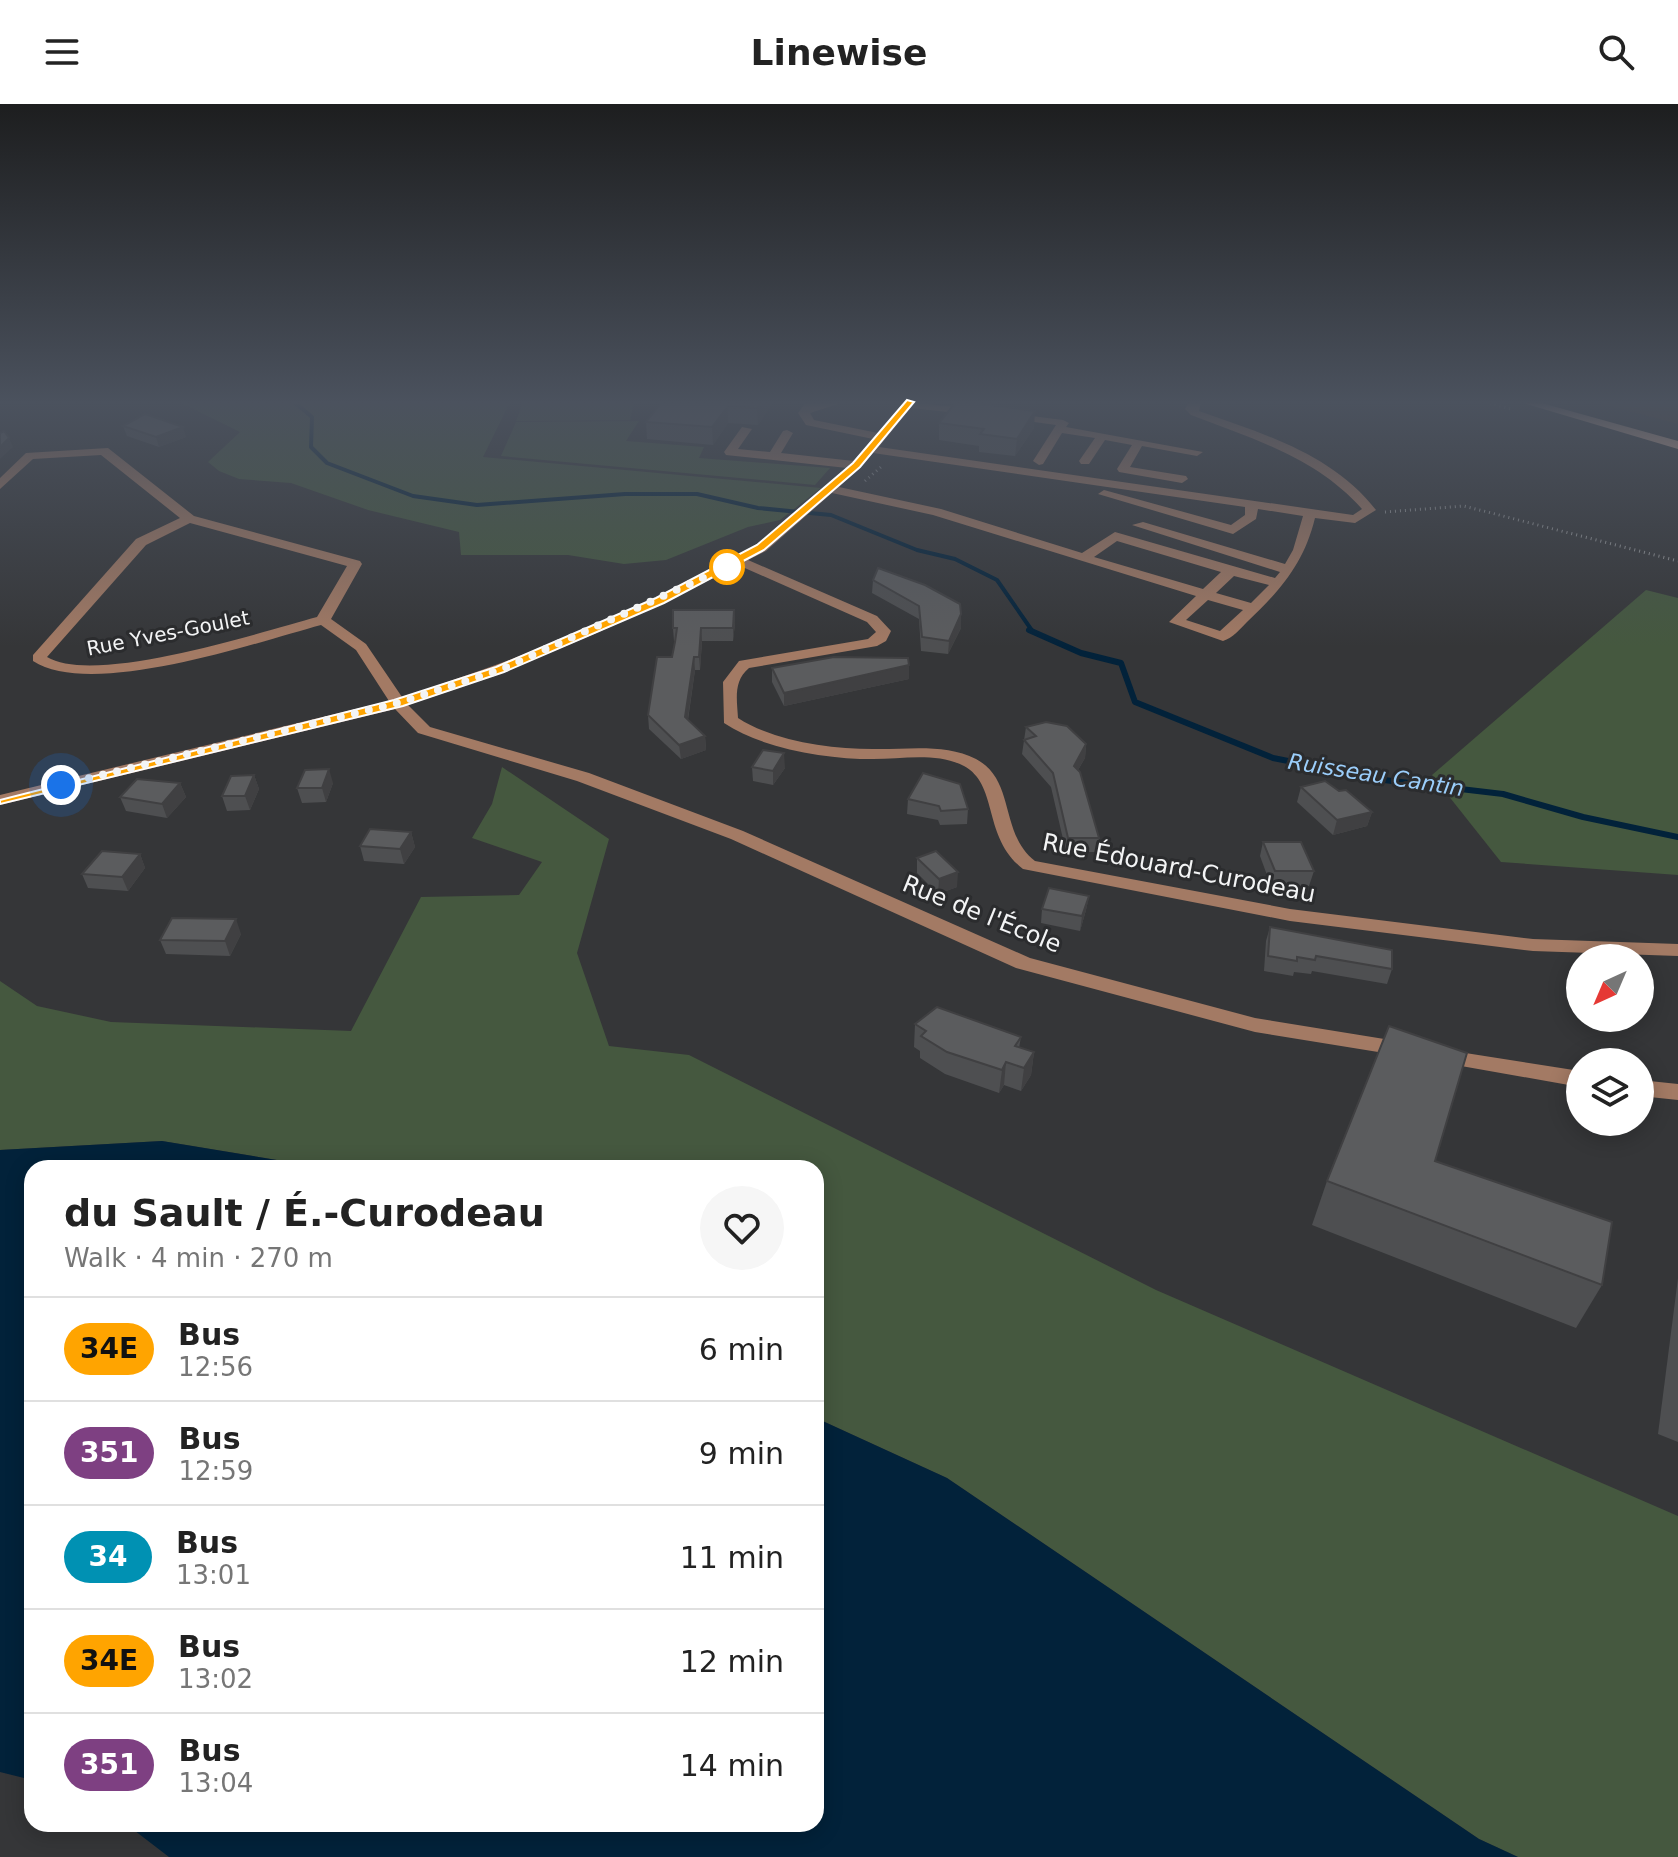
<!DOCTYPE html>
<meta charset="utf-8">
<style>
body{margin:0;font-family:"DejaVu Sans",sans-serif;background:#f6f6f6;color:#222;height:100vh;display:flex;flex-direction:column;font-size:30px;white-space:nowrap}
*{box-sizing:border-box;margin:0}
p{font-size:26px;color:#767676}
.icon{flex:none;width:44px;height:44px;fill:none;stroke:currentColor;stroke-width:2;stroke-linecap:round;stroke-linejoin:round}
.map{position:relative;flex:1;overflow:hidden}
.drawer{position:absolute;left:24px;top:1056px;width:800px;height:672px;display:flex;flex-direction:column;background:#fff;border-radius:24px;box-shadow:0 4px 20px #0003}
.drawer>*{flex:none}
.badge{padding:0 16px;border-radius:26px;font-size:28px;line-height:52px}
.needle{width:52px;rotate:224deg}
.tools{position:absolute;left:1566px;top:840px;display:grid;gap:16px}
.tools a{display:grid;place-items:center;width:88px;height:88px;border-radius:50%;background:#fff;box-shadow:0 4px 20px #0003;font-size:40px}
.you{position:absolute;width:40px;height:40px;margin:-20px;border:6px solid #fff;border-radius:50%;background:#1a73e8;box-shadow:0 0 0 12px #1a73e833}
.map>.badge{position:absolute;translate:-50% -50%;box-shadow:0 0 0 4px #fff}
.round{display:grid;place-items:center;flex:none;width:84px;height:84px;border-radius:42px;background:#f6f6f6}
.head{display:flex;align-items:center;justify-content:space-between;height:136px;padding:0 40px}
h1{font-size:38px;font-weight:800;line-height:60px}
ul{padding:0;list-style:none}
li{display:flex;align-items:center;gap:24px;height:104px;padding:0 40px;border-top:2px solid #e0e0e0}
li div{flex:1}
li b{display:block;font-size:30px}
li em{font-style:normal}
li .badge{min-width:88px;font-weight:700;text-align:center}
header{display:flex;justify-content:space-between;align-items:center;height:104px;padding:0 40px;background:#fff;font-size:36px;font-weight:800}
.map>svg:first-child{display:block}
</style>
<header><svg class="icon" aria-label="menu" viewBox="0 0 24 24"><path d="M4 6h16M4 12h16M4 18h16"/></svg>Linewise<svg class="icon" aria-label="search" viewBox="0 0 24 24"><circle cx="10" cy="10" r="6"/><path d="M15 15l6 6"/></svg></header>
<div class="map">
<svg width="1678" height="1753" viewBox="0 0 1678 1753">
<rect width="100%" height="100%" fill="#353638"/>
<path fill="#4a3a2e" d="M1596 298H1678V320Z"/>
<g fill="#45583f">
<path d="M179 298H510L483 353 821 384 780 416 748 423 666 456 624 460 568 451H461L459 428 368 406 291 379 239 375 219 367 208 358 240 328Z"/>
<path d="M523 298H634L630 316 516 317Z"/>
<path d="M639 317 626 337 704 343 699 354 830 364 815 381 501 352 516 318Z"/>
<path d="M1646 486 1678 494V771L1501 758 1432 671Z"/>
<path d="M502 663 609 735 577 849 609 942 689 951 1156 1186 1678 1412V1753H1518L1479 1735 947 1374 816 1314V1064H325L162 1037 0 1046V877L37 902 111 918 351 927 421 793 519 791 542 758 472 734 492 700Z"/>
</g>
<g fill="#02223a">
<path d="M162 1037 325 1064H32V1676L0 1668V1046Z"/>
<path d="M816 1314 947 1374 1479 1735 1518 1753H169L126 1720H816Z"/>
</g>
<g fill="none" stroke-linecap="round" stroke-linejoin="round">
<path stroke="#02223a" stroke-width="4" d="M294 298 312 313 311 343 327 359 413 392 477 401 625 390H697L758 404 831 411 917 446 955 455 997 476 1033 528"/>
<path stroke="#02223a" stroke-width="6" d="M1029 526 1081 549 1121 559 1135 598 1273 654 1384 676 1503 690 1583 713 1678 733"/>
<g stroke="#979899" stroke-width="3" stroke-dasharray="1 4" stroke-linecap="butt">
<path d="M1485 298 1511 305"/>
<path d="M865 377 882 362"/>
<path d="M1385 408 1464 402 1678 457"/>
</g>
<g fill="#a37a64" fill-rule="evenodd">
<path d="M806 298H844L810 309 814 316 878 329 904 298 976 305 982 308 976 311 911 304 879 343 1353 411 1362 405C1317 354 1254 335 1191 311L1185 305 1189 298H1201L1199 307C1264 330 1332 350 1376 406L1355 419 1315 414C1304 459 1281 486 1247 518 1240 525 1233 534 1223 537L1169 518 1196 492 933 411 832 389 766 447 748 456 877 512 891 527 886 537 877 542 749 564C733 577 737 596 738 614 775 638 836 646 880 645 911 645 947 640 976 655 1016 676 999 729 1035 757L1290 805 1533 835 1678 840V852L1533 847 1290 817 1023 765C982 733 999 681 964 662 937 648 902 655 873 655 826 655 763 645 724 619L723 578 739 557 868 535 876 528 867 518 738 461C631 517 523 563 408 601L430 623 589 669 743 727 1030 854 1255 914 1409 939 1416 941 1420 946 1416 951 1409 953 1255 928 1016 864 731 735 577 677 418 629 395 605 0 701V691L389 597 356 546 321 521C254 539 92 595 33 557V551L136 435 180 414 101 351 33 355 0 385V374L26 349 108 344 194 412 360 457 362 460 331 515 366 540 402 593C517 556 650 505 754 442 786 423 818 388 847 364L726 351 724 348 742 323 752 325 738 345 770 348 783 327 787 326 793 329 781 349 854 357 873 335 806 321 798 309ZM873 349 1245 403V411L1231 421 1104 386 1098 390 1233 430 1256 415 1258 405 1303 412 1293 446 1285 460 1143 418 1132 421 1280 468 1275 474 1115 428 1082 449 941 405 839 383ZM190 419 347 462 317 513C261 528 95 582 47 553L146 441ZM1117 437 1221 468 1203 485 1094 453ZM1234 472 1269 481 1251 499 1216 489ZM1208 496 1243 506 1220 527 1186 516Z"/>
<path d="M1008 309 1063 316 1069 319 1066 323 1203 348 1197 352 1142 342 1130 363 1186 372 1188 375 1182 379 1119 368 1117 365 1132 341 1105 336 1089 360H1081L1079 357 1095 334 1062 329 1043 360 1039 361 1033 357 1056 321 1004 314V310Z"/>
<path d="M1440 945 1580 967V983L1433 957 1429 952 1433 947Z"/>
<path d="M1640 976 1678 980V996L1640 992Z"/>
</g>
<path fill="#f9c6ab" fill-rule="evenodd" d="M1520 298H1538L1678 337V345Z"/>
</g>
<g fill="#4e4f51">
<path d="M662 298H773L758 321 728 319 713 341 647 335 646 318Z"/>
<path d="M939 319 1034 324 1015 352 979 348V342L939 336Z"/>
<path d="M123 322 186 333 159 343 127 332Z"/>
<path d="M873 476 961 524 948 550 921 547 919 515 872 489Z"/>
<path d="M734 506 735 519 733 537H702L700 566H695L688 616 705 632 706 646 681 655 649 625 648 611 672 553 676 537H674L673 524Z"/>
<path d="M772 564 909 575 784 602 772 578Z"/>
<path d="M1026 623 1086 640 1085 654 1078 666 1099 734 1097 748H1066L1051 683 1022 650Z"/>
<path d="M752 663 785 664 773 681 753 677Z"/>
<path d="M254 671 259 685 250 706 227 707 222 692Z"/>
<path d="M180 679 186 693 167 714 126 707 120 693Z"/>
<path d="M333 679 326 698 302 699 297 684Z"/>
<path d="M1301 683 1339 687 1372 708 1367 722 1333 731 1297 698Z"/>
<path d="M908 695 968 705 967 720 940 721 938 716 907 710Z"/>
<path d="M411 728 415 743 404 760 364 757 360 742Z"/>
<path d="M1263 738 1314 767 1309 782H1271L1260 752Z"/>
<path d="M140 750 145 764 128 787 88 784 82 770Z"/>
<path d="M917 754 957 783 938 790 917 769Z"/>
<path d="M1089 792 1086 806 1080 827 1041 819 1042 805Z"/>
<path d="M1270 823 1392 865 1387 880 1312 867 1311 870 1294 868 1293 872 1264 867 1266 837Z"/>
<path d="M241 830 230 852 166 850 160 836Z"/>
<path d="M915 920 1021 933 1019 944 1034 948 1031 971 1021 987 1004 981 999 989 945 970 920 954V947L914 943Z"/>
<path d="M1435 1057 1602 1181 1576 1224 1312 1121 1327 1077Z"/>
<path d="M1678 1174V1338L1658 1330Z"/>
</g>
<g fill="#404042">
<path d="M761 298H773L758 321 757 304Z"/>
<path d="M728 302V319L713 341 712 323Z"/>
<path d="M1035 307 1034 324 1015 352 1017 335Z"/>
<path d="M183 323 186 333 159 343 156 333Z"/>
<path d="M9 334 13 343 0 355V343Z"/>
<path d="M734 506 735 519 733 537V524Z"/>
<path d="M961 510V524L948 550 949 537Z"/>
<path d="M701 524 702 537 700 566 699 553Z"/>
<path d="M694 553 695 566 686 627 685 613Z"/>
<path d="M909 561V575L784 602V589Z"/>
<path d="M705 632 706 646 681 655 679 641Z"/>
<path d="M1086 640 1085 654 1072 676 1074 662Z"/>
<path d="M784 649 785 664 773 681V667Z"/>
<path d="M329 665 333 679 326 698 322 684Z"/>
<path d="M254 671 259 685 250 706 245 692Z"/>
<path d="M180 679 186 693 167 714 162 700Z"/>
<path d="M1372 708 1367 722 1333 731 1337 716Z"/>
<path d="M411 728 415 743 404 760 400 745Z"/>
<path d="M140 750 145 764 128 787 122 773Z"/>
<path d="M958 768 957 783 938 790 939 775Z"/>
<path d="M1089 792 1086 806 1080 827 1082 812Z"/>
<path d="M236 815 241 830 230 852 225 837Z"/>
<path d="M1034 948 1031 971 1021 987 1024 964Z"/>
<path d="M1006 958 1004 981 999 989 1002 966Z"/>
</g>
<g fill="#5b5c5e" stroke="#404042" stroke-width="2">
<path d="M662 298H761L757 304 728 302 712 323 646 318Z"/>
<path d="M956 298H968L1035 307 1017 335 980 330 984 325 939 319Z"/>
<path d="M145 310 183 323 156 333 123 322Z"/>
<path d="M4 327 9 334 0 343V329Z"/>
<path d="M878 464 925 481 960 500 961 510 949 537 922 533 919 502 873 476Z"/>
<path d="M673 506H734L733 524H701L699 553H694L685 613 705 632 679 641 648 611 657 553H672L675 538 677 524H673Z"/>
<path d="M834 553 908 554 909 561 784 589 772 564Z"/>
<path d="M1046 618 1067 622 1086 640 1074 662 1080 668 1099 734H1068L1053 669 1024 636 1036 632 1026 623Z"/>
<path d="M763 646 784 649 773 667 752 663Z"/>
<path d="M329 665 322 684H297L305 666Z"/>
<path d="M923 669 960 680 968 705 941 707 939 702 908 695Z"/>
<path d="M254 671 245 692H222L231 672Z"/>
<path d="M137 675 180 679 162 700 120 693Z"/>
<path d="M1325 677 1339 687 1346 686 1372 708 1337 716 1301 683Z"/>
<path d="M370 725 411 728 400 745 360 742Z"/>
<path d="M1263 738H1301L1314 767H1275Z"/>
<path d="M102 747 140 750 122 773 82 770Z"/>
<path d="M936 747 958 768 939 775 917 754Z"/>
<path d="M1049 784 1089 792 1082 812 1042 805Z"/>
<path d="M172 814 236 815 225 837 160 836Z"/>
<path d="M1270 823 1392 846V865L1316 852 1315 856 1297 853V857L1268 852Z"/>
<path d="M937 903 1021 933 1015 942 1034 948 1024 964 1006 958 1002 966 947 948 921 932 926 927 915 920Z"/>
<path d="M1389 922 1467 949 1435 1057 1612 1118 1602 1181 1327 1077Z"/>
</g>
<linearGradient id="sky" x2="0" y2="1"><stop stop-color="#1d1e1f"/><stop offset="0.55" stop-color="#4b525e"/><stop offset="1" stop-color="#4b525e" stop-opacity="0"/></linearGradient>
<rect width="1678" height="543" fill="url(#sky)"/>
<path fill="#ffa400" stroke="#fff" stroke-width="2" d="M907 296 914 298 860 363 764 446 664 499 504 568 403 602 0 700V696L394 596 496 563 656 494 757 441 853 359Z"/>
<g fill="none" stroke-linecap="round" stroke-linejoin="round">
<path stroke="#f3f4f5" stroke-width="8" stroke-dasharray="0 14.4" d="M61 681 398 599 500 566 727 463"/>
</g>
<circle fill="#fff" stroke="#ffa400" stroke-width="4" cx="727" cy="463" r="16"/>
<g text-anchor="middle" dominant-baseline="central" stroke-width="6" stroke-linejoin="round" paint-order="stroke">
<g font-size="20" fill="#f3f4f5" stroke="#2b2c2e">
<text transform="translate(168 529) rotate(-11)">Rue Yves-Goulet</text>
</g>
<g font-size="22" font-style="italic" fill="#9bcefb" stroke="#2b2c2e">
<text transform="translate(1376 671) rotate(9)">Ruisseau Cantin</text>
</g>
<g font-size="24" fill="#f3f4f5" stroke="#2b2c2e">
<text transform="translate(1179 764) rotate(11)">Rue Édouard-Curodeau</text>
<text transform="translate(982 810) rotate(22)">Rue de l'École</text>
</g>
</g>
</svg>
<div class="tools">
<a><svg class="needle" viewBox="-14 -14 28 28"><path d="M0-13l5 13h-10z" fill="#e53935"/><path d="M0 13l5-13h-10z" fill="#767676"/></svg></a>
<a><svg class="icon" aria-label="layers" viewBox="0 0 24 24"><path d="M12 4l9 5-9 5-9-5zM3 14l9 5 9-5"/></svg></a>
</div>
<div class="you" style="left:61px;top:681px"></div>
<section class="drawer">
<div class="head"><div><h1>du Sault / É.-Curodeau</h1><p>Walk · 4 min · 270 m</p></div><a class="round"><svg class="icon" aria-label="heart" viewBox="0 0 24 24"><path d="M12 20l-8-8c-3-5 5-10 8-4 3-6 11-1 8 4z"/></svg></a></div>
<ul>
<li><span class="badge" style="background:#ffa400;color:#111">34E</span><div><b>Bus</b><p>12:56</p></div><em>6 min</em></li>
<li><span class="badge" style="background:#7e4082;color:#fff">351</span><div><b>Bus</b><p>12:59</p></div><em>9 min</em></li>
<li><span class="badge" style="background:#0091b3;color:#fff">34</span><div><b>Bus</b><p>13:01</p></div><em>11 min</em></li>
<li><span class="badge" style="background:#ffa400;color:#111">34E</span><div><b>Bus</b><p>13:02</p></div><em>12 min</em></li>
<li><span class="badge" style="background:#7e4082;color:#fff">351</span><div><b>Bus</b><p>13:04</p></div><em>14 min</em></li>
</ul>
</section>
</div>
